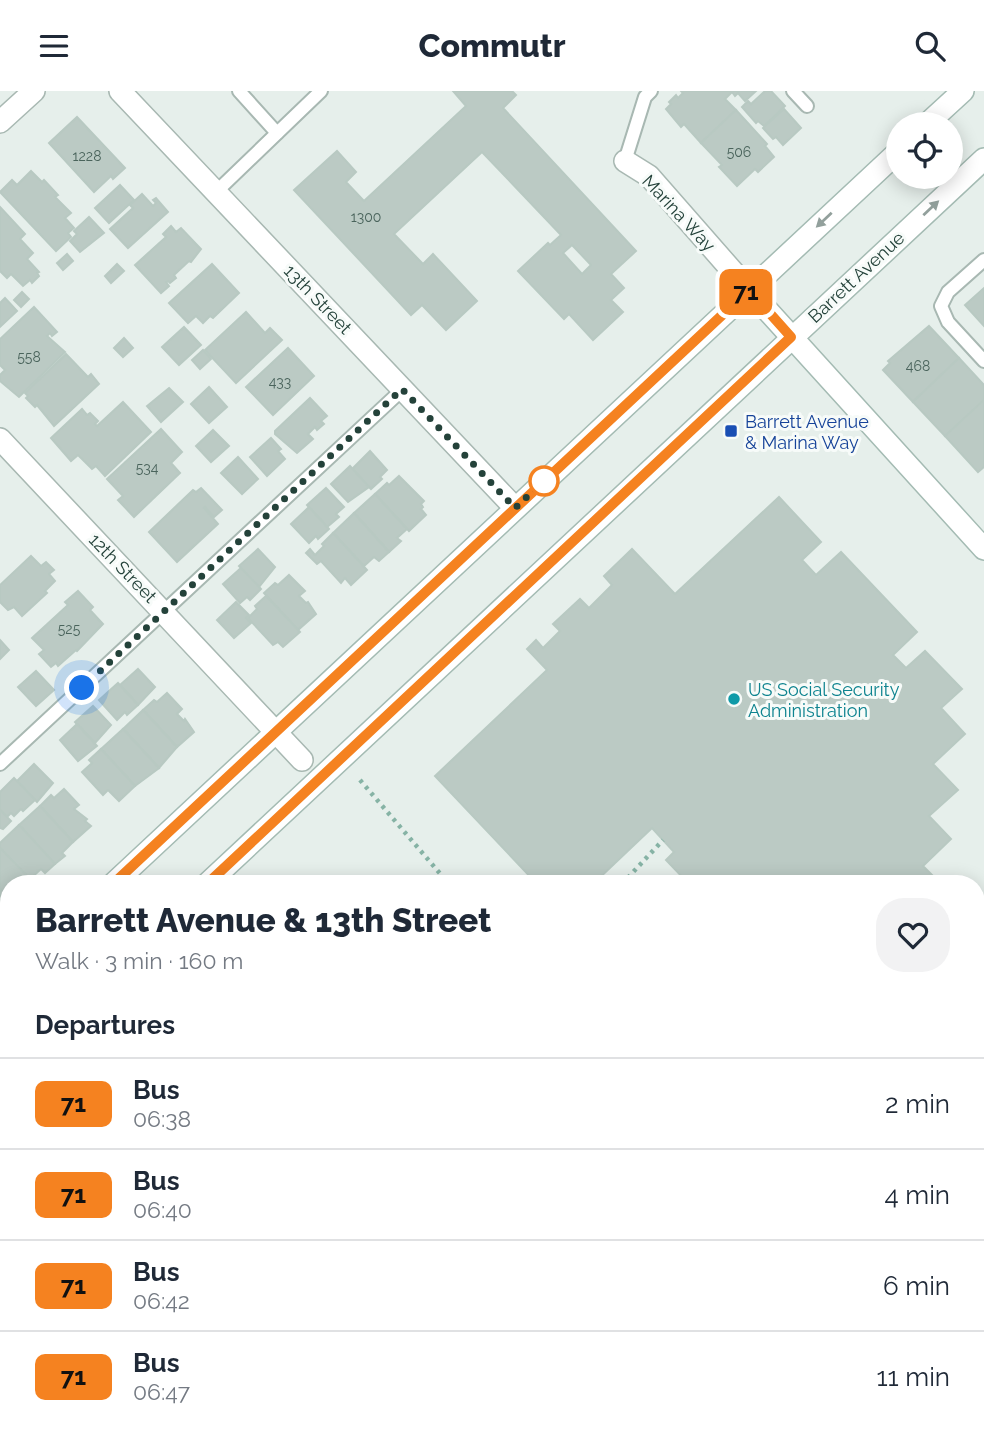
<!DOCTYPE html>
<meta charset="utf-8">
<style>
body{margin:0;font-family:Raleway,sans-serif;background:#f2f2f3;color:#1f2937;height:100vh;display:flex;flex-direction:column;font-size:26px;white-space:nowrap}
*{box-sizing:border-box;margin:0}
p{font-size:23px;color:#747a83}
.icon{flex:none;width:38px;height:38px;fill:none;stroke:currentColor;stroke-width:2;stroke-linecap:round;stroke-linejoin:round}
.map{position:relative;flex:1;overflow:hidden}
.drawer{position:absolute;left:0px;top:784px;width:985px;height:560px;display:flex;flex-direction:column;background:#fff;border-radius:28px 28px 0 0;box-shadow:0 4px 18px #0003}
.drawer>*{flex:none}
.badge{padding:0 14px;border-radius:10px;font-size:24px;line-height:46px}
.buttons{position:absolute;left:886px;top:21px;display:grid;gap:14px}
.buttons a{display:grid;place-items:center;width:77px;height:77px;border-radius:50%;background:#fff;box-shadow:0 4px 18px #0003;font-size:35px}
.you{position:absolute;width:35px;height:35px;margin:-18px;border:5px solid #fff;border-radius:50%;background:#1a73e8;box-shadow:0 0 0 10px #1a73e833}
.map>.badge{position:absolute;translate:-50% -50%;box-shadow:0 0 0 4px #fff}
h2{padding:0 35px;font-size:26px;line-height:63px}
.round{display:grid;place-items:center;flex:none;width:74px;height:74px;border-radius:28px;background:#f2f2f3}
.head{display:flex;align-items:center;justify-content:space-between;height:119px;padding:0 35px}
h1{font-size:33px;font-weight:800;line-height:52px}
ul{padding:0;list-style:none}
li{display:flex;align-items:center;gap:21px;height:91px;padding:0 35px;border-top:2px solid #e0e1e3}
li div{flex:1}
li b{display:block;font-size:26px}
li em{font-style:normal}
li .badge{min-width:77px;font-weight:700;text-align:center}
header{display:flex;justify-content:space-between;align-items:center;height:91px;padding:0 35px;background:#fff;font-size:32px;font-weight:800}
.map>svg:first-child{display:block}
</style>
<header><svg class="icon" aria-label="menu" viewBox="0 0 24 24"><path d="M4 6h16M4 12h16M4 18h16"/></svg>Commutr<svg class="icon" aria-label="search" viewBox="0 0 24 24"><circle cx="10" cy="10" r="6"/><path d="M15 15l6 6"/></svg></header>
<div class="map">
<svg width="984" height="1344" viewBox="0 0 984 1344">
<rect width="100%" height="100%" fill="#e6efeb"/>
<g fill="#bbcac4" stroke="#b8c9c2" stroke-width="2" fill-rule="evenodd">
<path d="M453 0H512L516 4 503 17 636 160 611 183 624 197 611 209 623 221 593 249 569 223 564 228 518 180 548 152 550 154 561 144 482 61 394 143 423 173 433 163 477 210 446 239 422 214 411 224 294 99 337 60 356 81 346 91 364 110 466 15ZM572 154 591 174 582 183 563 162Z"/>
<path d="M681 0H756L745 10 738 2 735 5 732 1 725 8 736 19 701 52 684 33 681 36 666 18 671 13 669 11 676 4 678 7 683 2Z"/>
<path d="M765 0H771L785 15 764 35 758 30 756 32 742 16 748 10 751 13Z"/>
<path d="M784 18 801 37 783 54 776 46 773 48 763 37Z"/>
<path d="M736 19 767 53 765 55 774 66 758 81 755 78 737 95 719 76 722 74 701 52Z"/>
<path d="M77 26 125 77 113 88 111 85 94 101 49 52Z"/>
<path d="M31 80 42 91 44 89 58 104 55 106 71 122 65 127 74 137 68 142 71 146 56 160 0 101 12 89 17 94Z"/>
<path d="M120 94 134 109 109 132 95 117Z"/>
<path d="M142 103 153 115 156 112 153 109 156 107 168 121 128 157 110 138 133 117 130 114Z"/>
<path d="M0 116 25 143 20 148 33 162 27 168 39 181 37 182 39 185 32 192 30 189 23 195 11 183 7 187 0 180Z"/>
<path d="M89 126 104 142 80 161 70 150 77 143 74 140Z"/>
<path d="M171 135 176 141 181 137 201 158 191 171 189 170 174 184 176 187 170 192 168 190 166 191 169 195 161 202 135 174 166 146 163 143Z"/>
<path d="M67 163 73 170 63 179 57 172Z"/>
<path d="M117 173 124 180 111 192 105 185Z"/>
<path d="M212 173 239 202 213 227 210 225 203 232 196 225 188 232 169 212Z"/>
<path d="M984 197V235L965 214Z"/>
<path d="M22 201 29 208 21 216 14 209Z"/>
<path d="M5 207 17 220 0 236V212Z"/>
<path d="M34 216 57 241 52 245 50 242 47 245 65 261 19 306 0 290V284L5 279 0 274V248Z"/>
<path d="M246 221 265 242 270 237 282 249 236 292 205 259Z"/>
<path d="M929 235 959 267 913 311 883 279 890 272 888 270Z"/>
<path d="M184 236 201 254 179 274 162 256Z"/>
<path d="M124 247 133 257 123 266 114 257Z"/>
<path d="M288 257 314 285 273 324 246 296Z"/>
<path d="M203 259 211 268 200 278 192 269Z"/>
<path d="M66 263 88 286 91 283 99 293 54 335 37 314 35 316 26 307 28 305 25 302Z"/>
<path d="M959 267 984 294V309L945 345 913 311Z"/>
<path d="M209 296 227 316 209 332 191 313Z"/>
<path d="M169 297 183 311 161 331 147 315Z"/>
<path d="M310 307 327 325 321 330 324 333 317 339 315 336 308 343 313 348 297 362 275 343V340Z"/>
<path d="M984 309V376L978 381 945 345Z"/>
<path d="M123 311 151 341 105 385 96 375 92 378 78 364 71 370 51 347 82 318 87 324 90 322 98 330 95 333 97 335Z"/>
<path d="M161 338 182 361 171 372 180 382 134 426 118 409 123 405 107 388Z"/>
<path d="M213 339 229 355 211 371 196 355Z"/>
<path d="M271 347 281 358 278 360 285 368 267 385 250 366Z"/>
<path d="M370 360 387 379 380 386 382 388 371 398 352 378Z"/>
<path d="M238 366 258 388 242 403 221 382Z"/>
<path d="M350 375 369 396 348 411 331 393Z"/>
<path d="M399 385 424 410 421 413 423 416 421 418 426 424 409 440 375 403 387 392 389 394Z"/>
<path d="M201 397 222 419 214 426 205 416 204 417 218 433 177 471 149 441 193 399 196 401Z"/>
<path d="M326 397 344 416 336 423 339 426 327 436 307 414Z"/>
<path d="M375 403 407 438 397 447 401 450 389 461 354 422Z"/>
<path d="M779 406 821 451 802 469 816 484 841 461 917 541 893 564 906 577 925 560 962 598 941 617 965 643 933 673 958 699 929 725 951 748 923 775 941 793H689L666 769 674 761 652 737 593 793H537L435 685 547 579 527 558 536 549 543 557 560 540 553 533 580 508 589 517 612 494 604 485 632 458 675 503Z"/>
<path d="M309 416 329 438 318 448 316 445 309 452 291 433Z"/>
<path d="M354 422 389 461 379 470 374 466 364 475 333 442Z"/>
<path d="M333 442 367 479 351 494 345 487 341 492 321 470 317 473 306 462 310 458 315 464 324 455 322 453Z"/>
<path d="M258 458 275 476 259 496 239 475Z"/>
<path d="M31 465 41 475 46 471 54 479 49 483 55 490 45 500 47 502 22 525 14 516 8 519 0 511V494Z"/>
<path d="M241 477 261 498 250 509 247 506 240 512 223 493Z"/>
<path d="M289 484 305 500 299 505 306 512 308 511 316 523 298 539 264 502 275 492 278 494Z"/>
<path d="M78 500 93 516 90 519 103 533 77 560 76 559 58 575 56 572 51 576 39 563 44 559 32 547 68 514 65 511Z"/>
<path d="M266 505 300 541 283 556 278 551 273 554 248 527 257 518 255 515Z"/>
<path d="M236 511 249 524 246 527 251 532 234 547 217 529Z"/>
<path d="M0 549 9 559 0 568Z"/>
<path d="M138 578 155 596 138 614 120 594Z"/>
<path d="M36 580 54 599 36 615 18 596Z"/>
<path d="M118 592 138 614 127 624 125 621 117 629 99 609Z"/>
<path d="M167 602 182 618 177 623 184 630 185 628 194 641 177 656 143 619 154 609 157 611Z"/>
<path d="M93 615 111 634 95 652 75 631Z"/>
<path d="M143 619 177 656 159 677 123 638Z"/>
<path d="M77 633 97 655 78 670 60 649Z"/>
<path d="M123 638 159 677 135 695 101 658Z"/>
<path d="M101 658 135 695 119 710 108 699 103 704 82 681 92 672 89 669Z"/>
<path d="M34 673 53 692 37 711 17 690Z"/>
<path d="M14 687 35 709 23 720 21 718 14 725 11 722 7 726 0 719V701Z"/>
<path d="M64 698 79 714 74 718 87 728 85 730 91 735 73 751 40 715 51 704 54 707Z"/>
<path d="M40 715 73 751 62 762 65 765 55 773 19 734Z"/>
<path d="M0 719 11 730 3 738 0 737Z"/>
<path d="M19 734 55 773 45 782 41 778 30 788 0 757V752Z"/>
<path d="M0 757 32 790 29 793H9V807L0 798Z"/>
<path d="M0 798 9 807V814L0 822Z"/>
<path d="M328 1335H420L428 1344H319Z"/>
<path d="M649 1335H869L860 1344H640Z"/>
</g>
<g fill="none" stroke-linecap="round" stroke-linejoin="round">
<defs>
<g id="lane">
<path d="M239 0 277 42"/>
<path d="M793 0 807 15"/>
<path d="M625 70 645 6 651 0"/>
<path d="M216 101 321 0"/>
<path d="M984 169 948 201 941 215 948 231 984 270"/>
<path d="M0 673 403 298"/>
<path d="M976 1087 984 1080"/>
<path d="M976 1167 984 1160"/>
<path d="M458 1335 466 1344"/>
<path d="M156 1344 166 1335"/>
<path d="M289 1344 298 1335"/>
</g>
<g id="street">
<path d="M120 0 515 417"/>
<path d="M0 31 34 0"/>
<path d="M625 70 649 85 749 199"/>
<path d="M0 348 302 669"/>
<path d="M976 980 984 974"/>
<path d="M920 1335 928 1344"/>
<path d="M589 1344 598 1335"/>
</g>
<g id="secondary">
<path d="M927 33 963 0"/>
<path d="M749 199 984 458"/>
<path d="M113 793 898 61"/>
<path d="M207 793 984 68"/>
<path d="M0 898 9 890"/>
<path d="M0 986 9 978"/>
<path d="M0 1323 9 1332"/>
</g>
</defs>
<use href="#lane" stroke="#a8b8b2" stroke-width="16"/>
<use href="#street" stroke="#a8b8b2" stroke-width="24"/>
<use href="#secondary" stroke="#a4bbb3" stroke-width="24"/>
<g stroke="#86b3a5" stroke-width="4.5" stroke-dasharray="3.5 5" stroke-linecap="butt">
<path d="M360 689 449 793"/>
<path d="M622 793 663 749"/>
<path d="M976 829 984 836"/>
</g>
<use href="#lane" stroke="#fff" stroke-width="12"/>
<use href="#street" stroke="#fff" stroke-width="21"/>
<use href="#secondary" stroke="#fff" stroke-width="21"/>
</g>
<defs><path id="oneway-solid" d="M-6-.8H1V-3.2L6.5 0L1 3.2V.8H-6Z" transform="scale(1.75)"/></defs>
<g fill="#92a09c">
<use href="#oneway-solid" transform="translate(931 117) rotate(-43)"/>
<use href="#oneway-solid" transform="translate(824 129) rotate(137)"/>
</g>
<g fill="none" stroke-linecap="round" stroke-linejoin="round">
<defs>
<path id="line" d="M113 793 749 199 791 246 207 793"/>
</defs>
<use href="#line" stroke="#fff" stroke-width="16"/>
<use href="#line" stroke="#f58220" stroke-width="10"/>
<path stroke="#24423a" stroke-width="7" stroke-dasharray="0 12.6" d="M82 597 402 298 515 417 544 390"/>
</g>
<rect fill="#1a4fb4" stroke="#f7fbf9" stroke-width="2.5" x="724" y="333" width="14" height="14" rx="3.5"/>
<circle fill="#fff" stroke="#f58220" stroke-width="3.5" cx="544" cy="390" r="14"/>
<circle fill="#0f9aa8" stroke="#f7fbf9" stroke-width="2.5" cx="734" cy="608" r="7"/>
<g text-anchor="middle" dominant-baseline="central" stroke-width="6" stroke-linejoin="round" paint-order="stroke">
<g font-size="14" fill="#4a645c">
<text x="739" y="61">506</text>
<text x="87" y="65">1228</text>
<text x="366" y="126">1300</text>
<text x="29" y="266">558</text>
<text x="918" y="275">468</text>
<text x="280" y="291">433</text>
<text x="147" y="377">534</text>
<text x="69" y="538">525</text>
</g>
<g font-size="18" fill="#24423a" stroke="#f7fbf9">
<text transform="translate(679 122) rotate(47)">Marina Way</text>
<text transform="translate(856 186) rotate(-43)">Barrett Avenue</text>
<text transform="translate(318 208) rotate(46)">13th Street</text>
<text transform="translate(123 477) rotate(46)">12th Street</text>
</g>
<g font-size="18" fill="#164399" stroke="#f7fbf9" text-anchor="start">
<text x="745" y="330">Barrett Avenue<tspan x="745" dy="21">&amp; Marina Way</tspan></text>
</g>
<g font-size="18" fill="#0d838f" stroke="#f7fbf9" text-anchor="start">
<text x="748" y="598">US Social Security<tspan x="748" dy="21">Administration</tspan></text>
</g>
</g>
</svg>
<div class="buttons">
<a><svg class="icon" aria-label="locate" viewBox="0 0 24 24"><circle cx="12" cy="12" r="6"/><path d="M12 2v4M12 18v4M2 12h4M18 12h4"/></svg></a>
</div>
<div class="you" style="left:82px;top:597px"></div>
<b class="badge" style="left:746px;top:201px;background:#f58220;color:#111">71</b>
<section class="drawer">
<div class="head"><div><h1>Barrett Avenue &amp; 13th Street</h1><p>Walk · 3 min · 160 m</p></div><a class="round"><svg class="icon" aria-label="heart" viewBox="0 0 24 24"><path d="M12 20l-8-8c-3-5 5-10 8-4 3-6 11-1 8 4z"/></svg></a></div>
<h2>Departures</h2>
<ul>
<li><span class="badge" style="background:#f58220;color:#111">71</span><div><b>Bus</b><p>06:38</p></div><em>2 min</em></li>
<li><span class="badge" style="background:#f58220;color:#111">71</span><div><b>Bus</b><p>06:40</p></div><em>4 min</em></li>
<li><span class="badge" style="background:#f58220;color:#111">71</span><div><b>Bus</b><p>06:42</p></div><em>6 min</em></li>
<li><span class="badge" style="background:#f58220;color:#111">71</span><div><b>Bus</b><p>06:47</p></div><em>11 min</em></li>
</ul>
</section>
</div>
